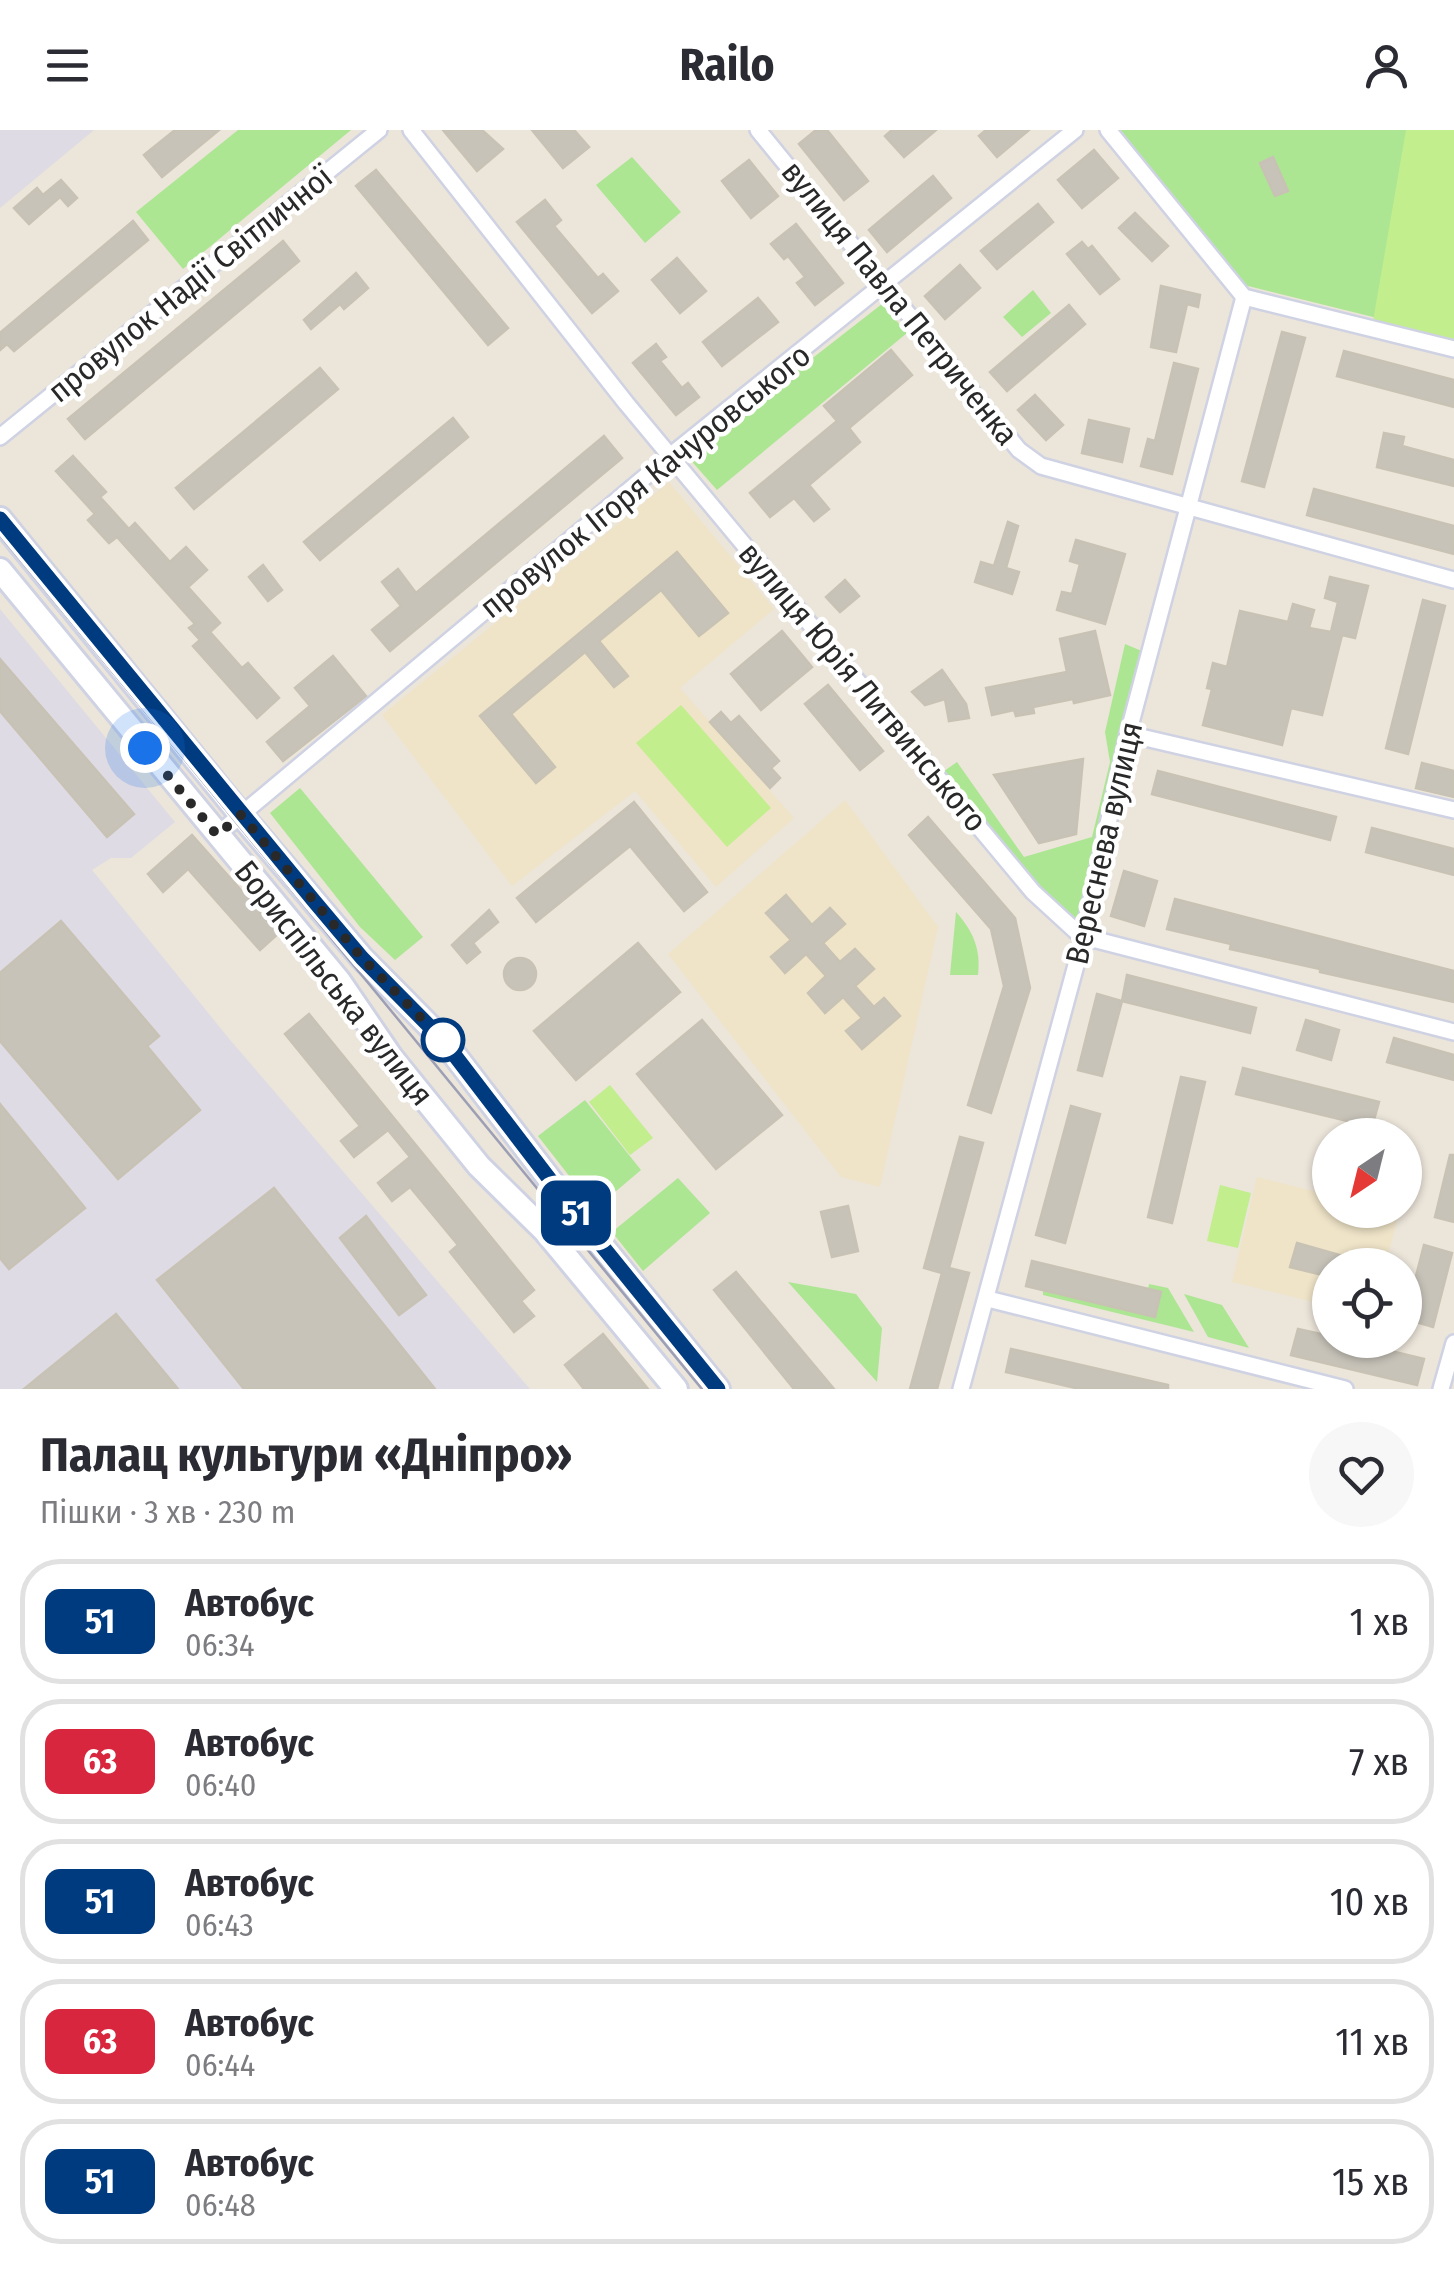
<!DOCTYPE html>
<html lang="uk">
<meta charset="utf-8">
<style>
body{margin:0;font-family:"Fira Sans Condensed",sans-serif;background:#f7f7f7;color:#2b2b33;height:100vh;display:flex;flex-direction:column;font-size:38px;white-space:nowrap}
*{box-sizing:border-box;margin:0}
p{font-size:32px;color:#7c7c81}
.icon{flex:none;width:55px;height:55px;fill:none;stroke:currentColor;stroke-width:2;stroke-linecap:round;stroke-linejoin:round}
.map{position:relative;height:1259px;overflow:hidden}
.panel{display:flex;flex-direction:column;background:#fff;flex:1}
.panel>*{flex:none}
.badge{padding:0 20px;border-radius:15px;font-size:35px;line-height:65px}
.needle{width:65px;rotate:215deg}
.tools{position:absolute;left:1312px;top:988px;display:grid;gap:20px}
.tools a{display:grid;place-items:center;width:110px;height:110px;border-radius:50%;background:#fff;box-shadow:0 2px 8px #0004;font-size:50px}
.you{position:absolute;width:50px;height:50px;margin:-25px;border:8px solid #fff;border-radius:50%;background:#1a73e8;box-shadow:0 0 0 15px #1a73e833}
.map>.badge{position:absolute;translate:-50% -50%;box-shadow:0 0 0 5px #fff}
.round{display:grid;place-items:center;flex:none;width:105px;height:105px;border-radius:52px;background:#f7f7f7}
.head{display:flex;align-items:center;justify-content:space-between;height:170px;padding:0 40px}
h1{font-size:48px;font-weight:700;line-height:75px}
ul{padding:0;list-style:none}
li{display:flex;align-items:center;gap:30px;height:125px;margin:0 20px 15px;padding:0 20px;border:5px solid #e1e1e2;border-radius:40px}
li div{flex:1}
li b{display:block;font-size:38px}
li em{font-style:normal}
li .badge{min-width:110px;font-weight:700;text-align:center}
header{display:flex;justify-content:space-between;align-items:center;height:130px;padding:0 40px;background:#fff;font-size:45px;font-weight:700}
.map>svg:first-child{display:block}
</style>
<header><svg class="icon" aria-label="menu" viewBox="0 0 24 24"><path d="M4 6h16M4 12h16M4 18h16"/></svg>Railo<svg class="icon" aria-label="person" viewBox="0 0 24 24"><circle cx="12" cy="8" r="4"/><path d="M4 21q1-7 8-7t8 7"/></svg></header>
<div class="map">
<svg width="1454" height="1259" viewBox="0 0 1454 1259">
<rect width="100%" height="100%" fill="#ece5da"/>
<g fill="#dedbe4">
<path d="M0 0H94L0 78Z"/>
<path d="M0 479 175 692 131 728H111L92 740 231 911 530 1259H0Z"/>
</g>
<g fill="#efe4c8">
<path d="M669 352 774 479 680 558 794 688 716 757 635 661 512 756 382 585Z"/>
<path d="M845 670 938 797 880 1057 841 1047 668 824Z"/>
<path d="M1257 1047 1330 1065V1080L1399 1082 1386 1135H1330V1176L1232 1152Z"/>
</g>
<g fill="#ace693">
<path d="M238 0H351L183 139 136 82Z"/>
<path d="M1115 0H1454V207L1236 153Z"/>
<path d="M632 27 681 82 645 113 596 55Z"/>
<path d="M1033 160 1051 183 1022 207 1003 187Z"/>
<path d="M882 174 907 203 717 360 687 326Z"/>
<path d="M1125 514 1149 524 1081 806 937 646 957 632 1024 727 1092 707 1110 632 1105 602Z"/>
<path d="M300 658 423 807 395 830 360 797 270 683Z"/>
<path d="M956 782C973 801 981 819 978 845H950Z"/>
<path d="M585 970 641 1040 595 1079 538 1006Z"/>
<path d="M678 1048 710 1083 643 1141 612 1102Z"/>
<path d="M788 1152 856 1164 882 1198 877 1252Z"/>
<path d="M1149 1154 1168 1158 1194 1202 1043 1165V1160L1155 1186 1161 1162 1148 1159Z"/>
<path d="M1184 1164 1222 1175 1249 1218 1208 1207Z"/>
</g>
<g fill="#c2ee8e">
<path d="M1406 0H1454V211L1373 191Z"/>
<path d="M681 575 771 678 727 717 636 613Z"/>
<path d="M610 955 653 1008 630 1025 589 972Z"/>
<path d="M1220 1055 1251 1063 1238 1118 1207 1111Z"/>
</g>
<g fill="#c7c3b9" stroke="#c8c2b4" stroke-width="2.5">
<path d="M175 0H219L162 47 144 25Z"/>
<path d="M443 0H482L503 19 477 41Z"/>
<path d="M532 0H574L589 17 563 38Z"/>
<path d="M816 0H827L868 51 844 70 799 14Z"/>
<path d="M892 0H936L904 27 885 6Z"/>
<path d="M986 0H1029L997 27 979 6Z"/>
<path d="M1094 20 1118 48 1082 78 1058 50Z"/>
<path d="M1273 27 1288 61 1275 66 1260 33Z"/>
<path d="M749 30 778 66 751 88 722 51Z"/>
<path d="M376 40 508 198 488 215 356 56Z"/>
<path d="M933 46 951 68 887 122 869 100Z"/>
<path d="M61 50 77 68 68 76 60 67 29 94 14 78 37 58 43 65Z"/>
<path d="M545 70 561 90 554 96 598 148 603 144 618 161 592 183 517 92Z"/>
<path d="M1038 74 1053 92 997 139 981 121Z"/>
<path d="M1135 83 1168 116 1152 131 1119 98Z"/>
<path d="M133 91 148 110 14 221 7 214 0 220V203Z"/>
<path d="M796 94 843 153 815 175 797 153 805 147 788 126 784 129 771 114Z"/>
<path d="M283 111 299 131 85 309 68 289Z"/>
<path d="M1082 112 1088 119 1092 116 1119 149 1100 164 1067 124Z"/>
<path d="M677 128 706 161 680 183 652 150Z"/>
<path d="M960 135 980 158 945 189 925 166Z"/>
<path d="M356 143 368 158 344 179 340 174 311 199 304 190Z"/>
<path d="M1161 156 1200 165 1198 177 1187 174 1176 222 1151 217Z"/>
<path d="M758 168 778 192 722 236 703 212Z"/>
<path d="M1069 175 1085 194 1007 261 990 242Z"/>
<path d="M1282 202 1305 208 1264 357 1242 351Z"/>
<path d="M656 214 666 227 660 231 682 258 688 253 699 267 676 285 633 233Z"/>
<path d="M891 220 912 245 849 298 860 312 809 355 829 379 814 391 794 368 770 387 750 363 837 291 824 276Z"/>
<path d="M1344 221 1454 250V277L1337 246Z"/>
<path d="M1174 233 1198 239 1172 344 1141 336 1148 309 1155 311Z"/>
<path d="M320 238 338 259 194 379 176 358Z"/>
<path d="M1035 265 1063 295 1046 310 1018 280Z"/>
<path d="M453 288 468 307 320 430 304 412Z"/>
<path d="M1089 290 1129 299 1122 332 1082 323Z"/>
<path d="M1384 303 1404 307 1402 316 1454 330V356L1377 337Z"/>
<path d="M604 306 622 328 390 521 372 500 401 476 382 452 398 439 416 463Z"/>
<path d="M73 326 106 362 100 367 129 399 135 393 170 432 186 417 207 440 188 457 220 493 210 502 242 538 248 533 279 568 257 588 193 516 200 510 189 498 195 494 117 407 109 413 88 390 95 384 56 341Z"/>
<path d="M1314 359 1454 396V424L1307 385Z"/>
<path d="M1008 392 1018 396 1006 438 1019 442 1012 464 975 452 981 432 994 436Z"/>
<path d="M1076 410 1125 424 1105 494 1057 480 1062 462 1072 464 1080 434 1070 431Z"/>
<path d="M677 422 728 483 699 506 661 460 599 511 628 546 614 557 585 522 511 584 555 637 536 653 480 586Z"/>
<path d="M263 435 282 460 268 471 249 447Z"/>
<path d="M1330 447 1368 456 1355 508 1342 505 1322 585 1291 578 1282 615 1203 595 1212 559 1207 558 1213 533 1227 537 1240 481 1288 492 1293 474 1314 480 1309 498 1331 502 1338 472 1325 468Z"/>
<path d="M845 450 859 466 840 482 826 467Z"/>
<path d="M1423 470 1445 476 1408 624 1386 618Z"/>
<path d="M782 501 812 537 761 580 731 544Z"/>
<path d="M1095 501 1110 565 1074 573 1073 569 1033 577 1034 583 1016 586 1014 580 992 585 986 558 1067 542 1060 509Z"/>
<path d="M333 526 366 566 283 631 267 612 310 576 295 558Z"/>
<path d="M0 529 134 684 107 707 0 581Z"/>
<path d="M942 540 966 574 969 588 949 591 945 569 925 575 912 562Z"/>
<path d="M828 555 883 621 860 640 805 574Z"/>
<path d="M721 582 731 593 739 586 779 631 771 638 780 648 770 658 710 592Z"/>
<path d="M1083 629 1076 704 1039 713 994 645Z"/>
<path d="M1422 633 1454 641V667L1416 658Z"/>
<path d="M1158 641 1336 687 1330 710 1152 664Z"/>
<path d="M634 672 707 762 684 781 630 716 536 792 517 768Z"/>
<path d="M928 687 1015 788 1030 858 991 983 968 975 1004 856 991 799 909 705Z"/>
<path d="M1372 698 1454 719V745L1366 722Z"/>
<path d="M192 705 279 803 260 820 188 739 163 762 148 744Z"/>
<path d="M1124 741 1157 751 1144 796 1111 786Z"/>
<path d="M786 765 812 795 830 778 845 794 823 813 840 832 855 819 874 839 855 856 874 877 884 868 900 886 862 919 846 901 862 888 843 867 825 883 808 863 826 846 806 824 785 843 771 827 791 810 766 783Z"/>
<path d="M1175 769 1454 841V872L1320 842V839L1230 819 1231 814 1167 799Z"/>
<path d="M489 780 498 792 473 813 480 822 467 833 452 815Z"/>
<path d="M61 791 159 906 147 916 200 980 118 1049 0 911V843Z"/>
<path d="M638 813 680 862 576 950 534 901Z"/>
<circle cx="520" cy="844" r="16"/>
<path d="M1127 845 1256 878 1250 903 1122 871Z"/>
<path d="M1097 864 1122 871 1102 946 1078 940Z"/>
<path d="M309 884 534 1160 521 1171 534 1186 514 1202 450 1122 458 1115 410 1057 392 1071 378 1053 410 1027 388 1000 354 1027 341 1011 360 996 285 904Z"/>
<path d="M702 890 782 985 716 1039 637 944Z"/>
<path d="M1306 890 1339 900 1331 930 1297 920Z"/>
<path d="M1394 908 1454 925V950L1387 932Z"/>
<path d="M1243 938 1379 972 1372 997 1236 964Z"/>
<path d="M1181 947 1205 952 1172 1093 1148 1087Z"/>
<path d="M0 974 85 1078 9 1139 0 1128Z"/>
<path d="M1071 976 1100 984 1065 1113 1036 1105Z"/>
<path d="M960 1007 983 1013 949 1138 969 1143 937 1259H910L942 1143 924 1138Z"/>
<path d="M1450 1025H1454V1092L1435 1087Z"/>
<path d="M274 1058 388 1200 435 1259H244L157 1150Z"/>
<path d="M848 1076 858 1121 832 1127 821 1082Z"/>
<path d="M366 1086 426 1165 399 1185 340 1108Z"/>
<path d="M1297 1113 1364 1132V1135H1330V1147L1290 1137Z"/>
<path d="M1424 1115 1452 1123 1433 1197 1405 1189Z"/>
<path d="M1032 1131 1161 1162 1155 1187 1026 1156Z"/>
<path d="M736 1142 834 1259H794L714 1160Z"/>
<path d="M116 1184 178 1259H24Z"/>
<path d="M1298 1199 1330 1206V1210H1345L1424 1229 1417 1255 1291 1225Z"/>
<path d="M603 1204 648 1259H584L565 1235Z"/>
<path d="M1011 1219 1168 1255V1259H1080L1006 1242Z"/>
</g>
<g fill="none" stroke-linecap="round" stroke-linejoin="round">
<defs>
<g id="street">
<path d="M411 0 626 273 1033 762 1081 806 1454 902"/>
<path d="M758 0 1019 320 1041 336 1454 450"/>
<path d="M1108 0 1244 167 1454 219"/>
<path d="M0 307 379 0"/>
<path d="M1128 604 1454 680"/>
<path d="M217 705 670 326 1075 0"/>
<path d="M988 1169 1345 1259"/>
<path d="M961 1259 1079 824 1128 604 1244 167"/>
<path d="M1441 1259 1454 1213"/>
</g>
<g id="secondary">
<path d="M0 389 241 685 362 828 443 910 577 1085 718 1259"/>
<path d="M0 440 339 851 391 927 479 1036 545 1101 676 1259"/>
</g>
</defs>
<use href="#street" stroke="#cfd2e3" stroke-width="20"/>
<use href="#secondary" stroke="#cfd2e3" stroke-width="28"/>
<use href="#street" stroke="#fff" stroke-width="15"/>
<use href="#secondary" stroke="#fff" stroke-width="22"/>
<path stroke="#9d9fb5" stroke-width="2.5" d="M0 405 702 1259"/>
</g>
<g fill="none" stroke-linecap="round" stroke-linejoin="round">
<defs>
<path id="line" d="M0 389 314 771 362 828 443 910 577 1085 718 1259"/>
</defs>
<use href="#line" stroke="#fff" stroke-width="22"/>
<use href="#line" stroke="#003b80" stroke-width="15"/>
<path stroke="#292929" stroke-width="10" stroke-dasharray="0 18" d="M145 618 217 705 241 685 362 828 443 910"/>
</g>
<circle fill="#fff" stroke="#003b80" stroke-width="5" cx="443" cy="910" r="20"/>
<g text-anchor="middle" dominant-baseline="central" stroke-width="9" stroke-linejoin="round" paint-order="stroke">
<g font-size="32" fill="#292929" stroke="#fff">
<text transform="translate(190 154) rotate(-39)">провулок Надії Світличної</text>
<text transform="translate(900 173) rotate(51)">вулиця Павла Петриченка</text>
<text transform="translate(645 351) rotate(-39)">провулок Ігоря Качуровського</text>
<text transform="translate(863 557) rotate(50)">вулиця Юрія Литвинського</text>
<text transform="translate(1104 713) rotate(-77)">Вереснева вулиця</text>
<text transform="translate(334 853) rotate(52)">Бориспільська вулиця</text>
</g>
</g>
</svg>
<div class="tools">
<a><svg class="needle" viewBox="-14 -14 28 28"><path d="M0-13l5 13h-10z" fill="#e53935"/><path d="M0 13l5-13h-10z" fill="#7c7c81"/></svg></a>
<a><svg class="icon" aria-label="locate" viewBox="0 0 24 24"><circle cx="12" cy="12" r="6"/><path d="M12 2v4M12 18v4M2 12h4M18 12h4"/></svg></a>
</div>
<div class="you" style="left:145px;top:618px"></div>
<b class="badge" style="left:576px;top:1083px;background:#003b80;color:#fff">51</b>
</div>
<section class="panel">
<div class="head"><div><h1>Палац культури «Дніпро»</h1><p>Пішки · 3 хв · 230 m</p></div><a class="round"><svg class="icon" aria-label="heart" viewBox="0 0 24 24"><path d="M12 20l-8-8c-3-5 5-10 8-4 3-6 11-1 8 4z"/></svg></a></div>
<ul>
<li><span class="badge" style="background:#003b80;color:#fff">51</span><div><b>Автобус</b><p>06:34</p></div><em>1 хв</em></li>
<li><span class="badge" style="background:#d7263d;color:#fff">63</span><div><b>Автобус</b><p>06:40</p></div><em>7 хв</em></li>
<li><span class="badge" style="background:#003b80;color:#fff">51</span><div><b>Автобус</b><p>06:43</p></div><em>10 хв</em></li>
<li><span class="badge" style="background:#d7263d;color:#fff">63</span><div><b>Автобус</b><p>06:44</p></div><em>11 хв</em></li>
<li><span class="badge" style="background:#003b80;color:#fff">51</span><div><b>Автобус</b><p>06:48</p></div><em>15 хв</em></li>
</ul>
</section>
